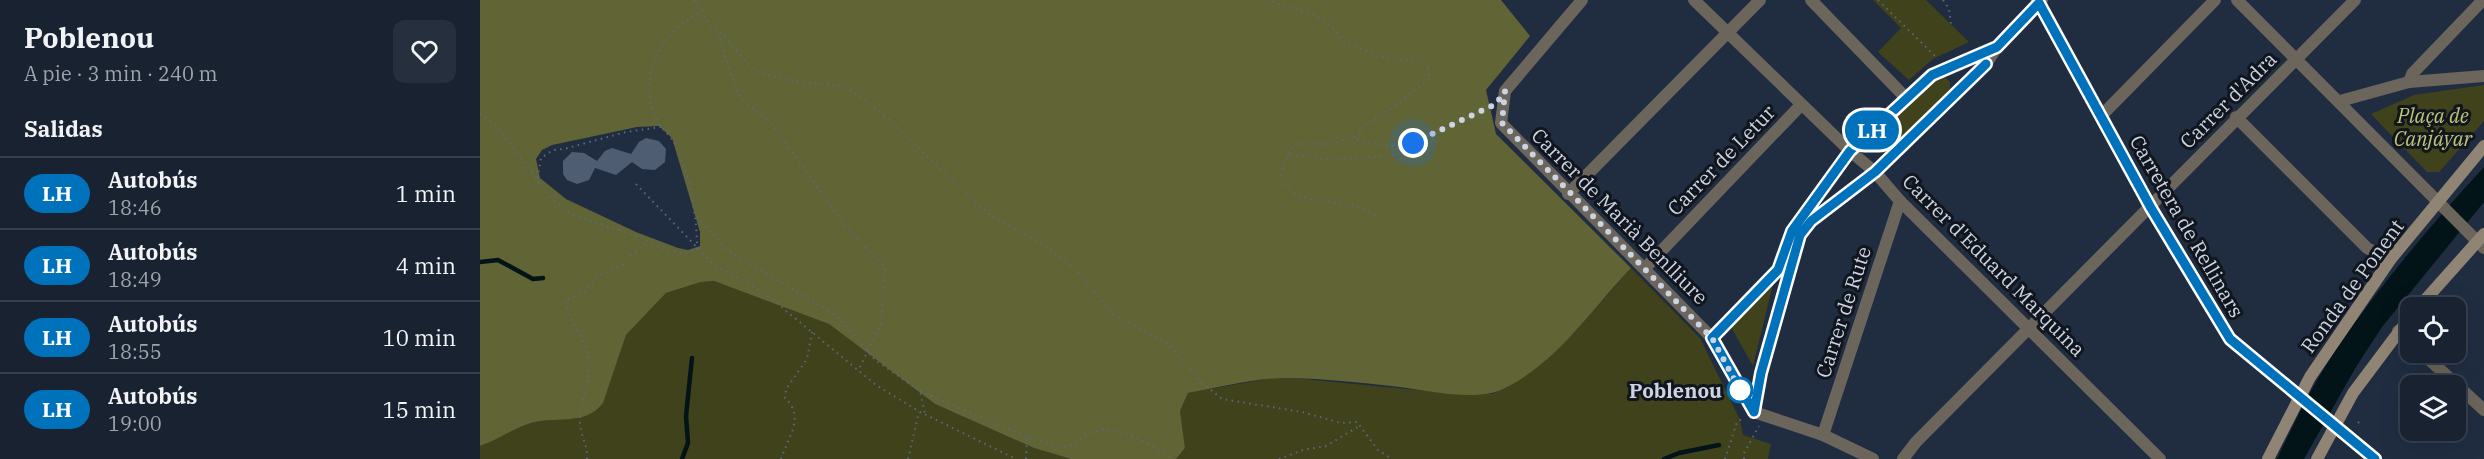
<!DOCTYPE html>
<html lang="es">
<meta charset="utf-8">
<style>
body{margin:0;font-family:"IBM Plex Serif",serif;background:#252f3d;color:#f1f3f6;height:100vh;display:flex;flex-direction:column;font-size:22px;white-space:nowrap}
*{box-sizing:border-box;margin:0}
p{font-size:20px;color:#9fa4ab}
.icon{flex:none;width:33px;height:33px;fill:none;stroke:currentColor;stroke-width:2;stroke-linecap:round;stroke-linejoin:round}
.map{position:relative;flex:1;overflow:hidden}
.panel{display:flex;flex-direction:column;background:#182231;width:480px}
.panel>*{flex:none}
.badge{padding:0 12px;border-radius:20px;font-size:21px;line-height:39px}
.tools{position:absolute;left:1920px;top:297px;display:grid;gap:12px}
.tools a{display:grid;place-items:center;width:66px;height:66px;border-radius:12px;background:#182231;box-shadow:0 6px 24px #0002,0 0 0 2px #363f4d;font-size:30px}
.you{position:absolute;width:30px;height:30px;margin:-15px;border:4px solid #fff;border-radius:50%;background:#1a73e8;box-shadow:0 0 0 9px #1a73e833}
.map>.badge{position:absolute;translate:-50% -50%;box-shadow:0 0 0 3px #fff}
h2{padding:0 24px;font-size:22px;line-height:54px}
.round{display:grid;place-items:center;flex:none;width:63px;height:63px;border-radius:12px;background:#252f3d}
.summary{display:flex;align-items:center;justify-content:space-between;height:102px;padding:0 24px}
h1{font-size:28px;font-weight:800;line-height:45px}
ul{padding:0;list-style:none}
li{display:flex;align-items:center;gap:18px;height:72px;padding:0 24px;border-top:2px solid #363f4d}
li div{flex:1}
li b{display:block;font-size:22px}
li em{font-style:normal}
li .badge{min-width:66px;font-weight:700;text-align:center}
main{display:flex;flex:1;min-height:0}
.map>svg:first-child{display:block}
</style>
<main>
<section class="panel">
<div class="summary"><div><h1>Poblenou</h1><p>A pie · 3 min · 240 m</p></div><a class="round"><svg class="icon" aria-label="heart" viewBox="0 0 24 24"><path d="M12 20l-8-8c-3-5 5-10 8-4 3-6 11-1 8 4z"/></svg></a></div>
<h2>Salidas</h2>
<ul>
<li><span class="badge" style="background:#0072bc;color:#fff">LH</span><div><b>Autobús</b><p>18:46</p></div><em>1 min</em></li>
<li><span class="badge" style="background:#0072bc;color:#fff">LH</span><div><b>Autobús</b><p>18:49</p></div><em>4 min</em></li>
<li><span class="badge" style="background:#0072bc;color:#fff">LH</span><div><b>Autobús</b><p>18:55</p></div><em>10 min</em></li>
<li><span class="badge" style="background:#0072bc;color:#fff">LH</span><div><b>Autobús</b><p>19:00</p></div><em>15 min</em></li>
</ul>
</section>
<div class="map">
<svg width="2004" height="459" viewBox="0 0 2004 459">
<rect width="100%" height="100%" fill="#202d41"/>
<g fill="#3f421b">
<path d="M1393 0H1446L1489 42 1453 59 1429 80 1398 52 1421 28Z"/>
<path d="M1460 76 1465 77 1470 82V89L1406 156 1390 140Z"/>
<path d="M2004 85V121L1959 172H1947L1891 114 1934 95Z"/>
<path d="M1151 268 1220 338 1260 420 1263 435 1291 444 1288 459H696L705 448 700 411 708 393 791 378H813L979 394H1012L1048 373 1094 333Z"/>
<path d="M234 281 349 324 455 404 554 448 591 459H0V446C17 440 31 430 48 424 74 415 105 427 123 402L146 335 186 293 221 282Z"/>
<path d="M1293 284 1273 366 1251 327Z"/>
</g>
<path fill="#616434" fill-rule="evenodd" d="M0 0H1021L1050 36 1006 90 1016 134 1151 268C1111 310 1077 363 1023 389 995 403 942 389 911 386 878 382 844 379 811 378 777 377 742 387 708 393L700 411 705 448 696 459H591L554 448 455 404 349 324 234 281 221 282 186 293 146 335 123 403C105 427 74 415 48 424 31 430 17 440 0 446ZM157 127 179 126 192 138 220 232V246L208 250 198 248 156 232 86 199 60 178 56 159 62 150 72 145Z"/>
<path fill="#021417" d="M2004 167V202L1902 327 1876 367 1824 459H1797C1816 419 1836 378 1861 342 1904 281 1953 222 2004 167Z"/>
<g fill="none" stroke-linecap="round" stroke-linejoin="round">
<g stroke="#021417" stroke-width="4.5">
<path d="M0 262 18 260 53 279 63 278"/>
<path d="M202 459 208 443 206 416 212 358"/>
<path d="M1184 459 1199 453 1239 445"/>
</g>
</g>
<path fill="#4f5d73" d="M166 138 179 141 186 149 185 162 175 170 162 169 152 162 136 175 115 168 109 180 97 184 87 180 83 174V161L92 152 104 153 117 161 125 151 132 148 151 154 159 142Z"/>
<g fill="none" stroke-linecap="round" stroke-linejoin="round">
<g stroke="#5d687a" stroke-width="2" stroke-dasharray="1.5 4.5" stroke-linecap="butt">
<path d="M215 0 230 26 243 34 274 71 317 82 357 85 370 89 406 117 507 213 569 248 597 271 633 314 690 345 722 383 742 399 822 412 861 423 877 422 898 450 912 459"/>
<path d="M787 0 837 16 856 30 862 41 898 56 925 61H938L947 66 950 78 907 112 881 127 878 140 905 146 927 145"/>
<path d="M1398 0 1458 59"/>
<path d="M1463 0 1469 9 1471 24"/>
<path d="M238 33 256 90 264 101 291 123 367 228 405 267 401 324 378 371"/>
<path d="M0 114 17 126 56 178"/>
<path d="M181 127 146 132 84 149 73 150 61 158 57 181 71 198 93 215 157 236 187 250 204 254 217 249C217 214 210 179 196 146 192 136 181 130 177 120 156 77 180 32 220 13"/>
<path d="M809 154 815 144H851L877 136"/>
<path d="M156 184 235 266 275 287 293 300 396 385 440 412 536 459"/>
<path d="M895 215 877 206 819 197 803 183 801 176 804 161 812 154 850 160 915 155 925 151 928 145 1009 108"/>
<path d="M217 217 247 250 348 310 361 320 395 360 440 391 445 414"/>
<path d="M440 391 547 437"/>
<path d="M1878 422 1880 424"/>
<path d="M107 459C108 446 101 436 100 424 99 397 115 381 107 351 102 333 89 320 85 301L105 291 119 275 143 265 153 253 169 242"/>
<path d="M301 459C309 436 325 416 305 398L306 389 327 359 332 332"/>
<path d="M428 459 439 412"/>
<path d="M546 459 547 437C558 440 572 446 584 446 595 446 603 435 613 432 639 423 672 445 692 459"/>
<path d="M799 459 823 450 846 446 881 425"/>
<path d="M1245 459 1257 422 1264 418"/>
<path d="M1264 459V453L1279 426"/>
</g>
<g stroke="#6c655b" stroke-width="12">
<path d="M1102 0 1025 91 1021 123 1232 338 1274 412 1343 435 1393 459"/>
<path d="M1214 0 1370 151 1395 172 1420 201 1680 459"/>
<path d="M1331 0 1426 98"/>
<path d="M1757 0 2004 248"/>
<path d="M1929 82 1932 74 2003 0"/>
<path d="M1860 101 1929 82 2004 76"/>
<path d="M1622 115 1735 0"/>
<path d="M1756 117 1887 248 1910 260"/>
<path d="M1088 194 1280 0"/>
<path d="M1165 268 1321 105"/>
<path d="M1918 331 1930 343"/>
<path d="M1232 338 1298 270 1312 231 1370 151 1452 75 1516 48"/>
<path d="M1941 352 2004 410"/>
<path d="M1274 412 1281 373 1320 235 1331 221 1395 172 1506 64 1517 47 1562 0"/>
<path d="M1343 435 1420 201"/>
<path d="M1423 459 1436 442 1875 0"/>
</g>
<g stroke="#908574" stroke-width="12">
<path d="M1557 0 1671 208 1750 339 1895 459"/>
<path d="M1938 308 2004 234"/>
<path d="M1788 459 1830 377 1910 260 2004 146"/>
<path d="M1837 459 1873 393 1930 317"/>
</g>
</g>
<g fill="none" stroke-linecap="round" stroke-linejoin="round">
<defs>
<path id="line" d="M1506 64 1395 172 1331 221 1320 235 1281 373 1274 412 1232 338 1298 270 1312 231 1370 151 1452 75 1517 47 1559 3 1671 208 1750 339 1895 459"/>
</defs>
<use href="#line" stroke="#fff" stroke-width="14"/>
<use href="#line" stroke="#0072bc" stroke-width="9"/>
<path stroke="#ccd4e1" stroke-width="6" stroke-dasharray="0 10.8" d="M933 143 1016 104 1025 91 1022 123 1232 338 1260 390"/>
</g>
<circle fill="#fff" stroke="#0072bc" stroke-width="3" cx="1260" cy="390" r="12"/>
<g text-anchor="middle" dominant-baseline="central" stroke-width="6" stroke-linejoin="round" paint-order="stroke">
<g font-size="20" fill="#ccd4e1" stroke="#10151e">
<text transform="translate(1748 100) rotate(-45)">Carrer d'Adra</text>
<text transform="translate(1241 160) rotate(-46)">Carrer de Letur</text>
<text transform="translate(1140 216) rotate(45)">Carrer de Marià Benlliure</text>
<text transform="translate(1707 226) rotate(60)">Carretera de Rellinars</text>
<text transform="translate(1514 265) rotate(45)">Carrer d'Eduard Marquina</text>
<text transform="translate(1872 286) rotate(-54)">Ronda de Ponent</text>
<text transform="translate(1363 312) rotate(-72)">Carrer de Rute</text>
</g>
<g font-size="20" font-style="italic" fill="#bfc579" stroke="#10151e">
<text x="1953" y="115">Plaça de<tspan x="1953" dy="23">Canjáyar</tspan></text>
</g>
<g font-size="20" font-weight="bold" fill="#ccd4e1" stroke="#10151e" text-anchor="end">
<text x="1242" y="390">Poblenou</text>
</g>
</g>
</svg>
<div class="tools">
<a><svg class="icon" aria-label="locate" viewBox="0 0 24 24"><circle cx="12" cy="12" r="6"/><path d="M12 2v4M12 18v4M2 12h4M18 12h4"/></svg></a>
<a><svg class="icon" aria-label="layers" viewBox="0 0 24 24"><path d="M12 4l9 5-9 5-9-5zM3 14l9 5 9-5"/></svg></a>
</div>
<div class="you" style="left:933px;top:143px"></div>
<b class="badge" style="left:1392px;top:130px;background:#0072bc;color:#fff">LH</b>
</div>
</main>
